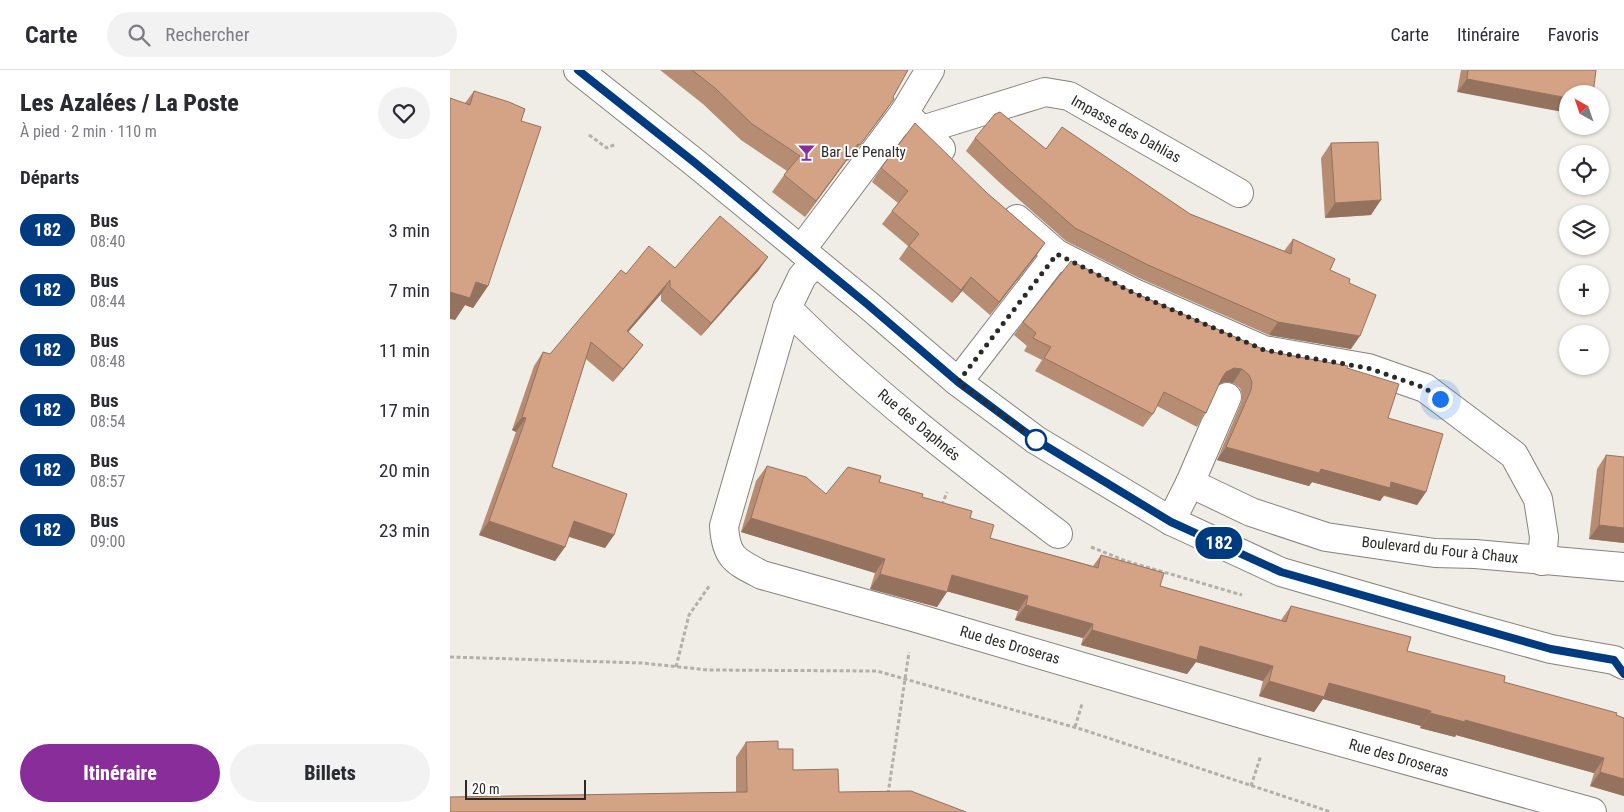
<!DOCTYPE html>
<html lang="fr">
<meta charset="utf-8">
<style>
body{margin:0;font-family:"Roboto Condensed",sans-serif;background:#f2f2f3;color:#2b2b33;height:100vh;display:flex;flex-direction:column;font-size:19px;white-space:nowrap}
*{box-sizing:border-box;margin:0}
p{font-size:16px;color:#7c7c81}
.icon{flex:none;width:28px;height:28px;fill:none;stroke:currentColor;stroke-width:2;stroke-linecap:round;stroke-linejoin:round}
.map{position:relative;flex:1;overflow:hidden}
.drawer{display:flex;flex-direction:column;background:#fff;width:450px}
.drawer>*{flex:none}
.badge{padding:0 10px;border-radius:16px;font-size:18px;line-height:32px}
.needle{width:32px;rotate:320deg}
.buttons{position:absolute;left:1109px;top:15px;display:grid;gap:10px}
.buttons a{display:grid;place-items:center;width:50px;height:50px;border-radius:50%;background:#fff;box-shadow:0 1px 4px #0004;font-size:25px}
.scale{position:absolute;left:15px;bottom:12px;width:121px;box-sizing:border-box;padding-left:5px;border:2px solid #2b2a28;border-top:0;font-size:14px;line-height:18px;white-space:nowrap;color:#2b2a28;-webkit-text-stroke:4px #fff;paint-order:stroke}
.you{position:absolute;width:25px;height:25px;margin:-12px;border:4px solid #fff;border-radius:50%;background:#1a73e8;box-shadow:0 0 0 8px #1a73e833}
.map>.badge{position:absolute;translate:-50% -50%;box-shadow:0 0 0 2px #fff}
h2{padding:0 20px;font-size:19px;line-height:45px}
.round{display:grid;place-items:center;flex:none;width:52px;height:52px;border-radius:26px;background:#f2f2f3}
.headline{display:flex;align-items:center;justify-content:space-between;height:85px;padding:0 20px}
h1{font-size:24px;font-weight:800;line-height:38px}
.button{display:flex;gap:10px;margin-top:auto;padding:10px 20px}
.button a{flex:1;height:58px;border-radius:30px;background:#882d99;color:#fff;font-size:20px;font-weight:800;line-height:58px;text-align:center}
.button a+a{background:#f2f2f3;color:#2b2b33}
ul{padding:0;list-style:none}
li{display:flex;align-items:center;gap:15px;height:60px;padding:0 20px}
li div{flex:1}
li b{display:block;font-size:19px}
li em{font-style:normal}
li .badge{min-width:55px;font-weight:700;text-align:center}
header{display:flex;align-items:center;gap:30px;box-sizing:border-box;height:70px;padding:0 25px;background:#fff;border-bottom:1px solid #e1e1e2}
header strong{font-size:24px}
nav{display:flex;gap:28px;margin-inline-start:auto;font-size:18px}
.search{width:350px;height:45px;background:#f2f2f3;display:flex;align-items:center;gap:12px;box-sizing:border-box;padding:0 18px;border-radius:28px;color:#7c7c81;font-size:19px}
main{display:flex;flex:1;min-height:0}
.map>svg:first-child{display:block}
</style>
<header>
<strong>Carte</strong>
<div class="search"><svg class="icon" aria-label="search" viewBox="0 0 24 24"><circle cx="10" cy="10" r="6"/><path d="M15 15l6 6"/></svg>Rechercher</div>
<nav><a>Carte</a><a>Itinéraire</a><a>Favoris</a></nav>
</header>
<main>
<section class="drawer">
<div class="headline"><div><h1>Les Azalées / La Poste</h1><p>À pied · 2 min · 110 m</p></div><a class="round"><svg class="icon" aria-label="heart" viewBox="0 0 24 24"><path d="M12 20l-8-8c-3-5 5-10 8-4 3-6 11-1 8 4z"/></svg></a></div>
<h2>Départs</h2>
<ul>
<li><span class="badge" style="background:#003b80;color:#fff">182</span><div><b>Bus</b><p>08:40</p></div><em>3 min</em></li>
<li><span class="badge" style="background:#003b80;color:#fff">182</span><div><b>Bus</b><p>08:44</p></div><em>7 min</em></li>
<li><span class="badge" style="background:#003b80;color:#fff">182</span><div><b>Bus</b><p>08:48</p></div><em>11 min</em></li>
<li><span class="badge" style="background:#003b80;color:#fff">182</span><div><b>Bus</b><p>08:54</p></div><em>17 min</em></li>
<li><span class="badge" style="background:#003b80;color:#fff">182</span><div><b>Bus</b><p>08:57</p></div><em>20 min</em></li>
<li><span class="badge" style="background:#003b80;color:#fff">182</span><div><b>Bus</b><p>09:00</p></div><em>23 min</em></li>
</ul>
<div class="button"><a>Itinéraire</a><a>Billets</a></div>
</section>
<div class="map">
<svg width="1174" height="742" viewBox="0 0 1174 742">
<rect width="100%" height="100%" fill="#f0ece6"/>
<g fill="none" stroke-linecap="round" stroke-linejoin="round">
<defs>
<g id="minor">
<path d="M128 0 244 92 417 234 508 312 586 370 721 451 831 502 1021 557 1101 579 1164 590 1174 595"/>
<path d="M454 43 491 79"/>
<path d="M472 60 595 22 619 26 789 123"/>
<path d="M567 149 607 184 682 222 814 280 918 298 975 318 1064 385 1088 429 1094 467 1092 491"/>
<path d="M351 180 454 43 480 0"/>
<path d="M365 192 352 207 337 238 274 456C276 488 285 491 312 505L463 547 823 653 1142 742"/>
<path d="M337 238C420 321 514 393 608 464"/>
<path d="M508 312 607 184"/>
<path d="M740 413 777 327"/>
<path d="M721 451 740 413 801 442 876 467 985 483 1025 484 1174 497"/>
</g>
</defs>
<use href="#minor" stroke="#86827d" stroke-width="30"/>
<g stroke="#b3b0ab" stroke-width="3" stroke-dasharray="4 2.5" stroke-linecap="butt">
<path d="M139 65 157 78 166 74"/>
<path d="M492 435 497 422"/>
<path d="M641 477 676 491 792 525"/>
<path d="M0 587 192 593 258 600 427 601 634 660 881 742"/>
<path d="M226 597 239 545 260 515"/>
<path d="M625 657 632 634"/>
<path d="M801 716 811 685"/>
<path d="M438 724 459 582"/>
</g>
<use href="#minor" stroke="#fff" stroke-width="28"/>
</g>
<g fill="#b68c73">
<path d="M210 0H458L443 27 444 29 398 91 397 90 355 147 322 122 337 101 291 70 253 34Z"/>
<path d="M1011 0H1146L1007 22Z"/>
<path d="M24 21 71 51 38 216 23 238 15 235 5 250 15 33Z"/>
<path d="M525 68 596 79 740 144 834 181 843 169 880 200 899 213 901 279 819 265 689 208 616 171 550 113 516 81Z"/>
<path d="M881 73 921 145 875 148 871 88Z"/>
<path d="M431 98 537 123 595 173 586 186 540 245 512 221 502 233 449 189 458 176 432 154 448 133 422 112Z"/>
<path d="M318 187 308 201 251 266 211 231V224L178 262 193 275 183 288 163 312 136 289 102 397 164 465 155 478 119 467 115 477 105 491 29 465 66 362 62 360 84 296 93 282 100 284 176 204Z"/>
<path d="M685 223 817 281 897 298 938 348 976 422 967 435 934 426 930 431 862 412 859 416 767 390 791 333 792 325 790 318 783 313 775 312 769 314 756 343 747 357 707 336 703 344 693 357 585 301 592 290 574 281 577 276 564 265 573 252Z"/>
<path d="M1156 385 1174 473 1139 469 1147 399Z"/>
<path d="M317 396 376 424 429 412 472 427 520 448 540 468 643 496 651 485 710 516 831 550 841 536 957 581 1054 612 1174 648V726L1140 716 1144 703 1006 665 1005 667 970 658 971 656 873 629 864 642 809 626 813 611 746 592 737 604 631 575 633 568 565 550 568 541 497 521 487 537 420 519 425 503 291 462 306 411Z"/>
<path d="M296 672 328 679 343 700 389 722H286V687Z"/>
</g>
<g fill="#94725e">
<path d="M1017 9 1118 28V43L1007 22Z"/>
<path d="M444 29 433 45 398 91 410 75Z"/>
<path d="M408 74 397 90 355 147 366 131Z"/>
<path d="M931 130 921 145 875 148 885 133Z"/>
<path d="M595 173 586 186 540 245 549 232Z"/>
<path d="M318 187 308 201 251 266 261 253Z"/>
<path d="M521 207 512 221 502 233 511 220Z"/>
<path d="M220 210 211 224 167 275 177 261Z"/>
<path d="M26 212 38 216 23 238 15 235 5 250 0 249V222Z"/>
<path d="M828 252 910 266 901 279 819 265Z"/>
<path d="M193 275 183 288 163 312 173 299Z"/>
<path d="M784 298 792 299 783 313 775 312 767 315 776 302Z"/>
<path d="M72 347 76 348 66 362 62 360Z"/>
<path d="M776 377 871 399 941 412 976 422 967 435 934 425 930 431 862 412 859 416 767 390Z"/>
<path d="M301 448 435 489 425 503 291 462Z"/>
<path d="M39 451 115 477 105 491 29 465Z"/>
<path d="M124 451 164 465 155 478 114 465Z"/>
<path d="M1149 455 1174 458V473L1139 469Z"/>
<path d="M430 504 497 522 487 537 420 519Z"/>
<path d="M502 505 578 526 568 541 492 520Z"/>
<path d="M576 535 643 554 633 568 565 550Z"/>
<path d="M642 560 750 576 823 596 813 611 746 592 737 604 631 575Z"/>
<path d="M819 611 879 613 981 641 971 656 873 629 864 642 809 626Z"/>
<path d="M980 643 1015 650 1154 688 1144 703 1006 665 1005 667 970 658Z"/>
<path d="M1150 702 1174 709V726L1140 716Z"/>
</g>
<g fill="#d4a386" stroke="#94725e">
<path d="M242 0H458L443 27 444 29 410 75 408 74 366 131 334 105 350 86 302 54 265 18Z"/>
<path d="M1018 0H1146L1143 24H1118V28L1017 9Z"/>
<path d="M24 21 59 32 75 39 71 51 91 57 38 216 26 212 20 228 0 222V28L20 35Z"/>
<path d="M550 42 596 79 612 57 740 144 841 184 843 169 885 189 880 200 900 209 899 213 926 225 910 266 828 252 698 195 625 158 559 100 525 68 545 44Z"/>
<path d="M465 53 537 123 595 173 549 232 521 207 511 220 459 176 469 164 442 141 458 121 431 98Z"/>
<path d="M928 72 931 130 885 133 881 73Z"/>
<path d="M270 146 318 187 261 253 220 217V210L177 261 193 275 173 299 141 272 102 397 177 424 164 465 124 451 115 477 39 451 76 348 72 347 93 282 100 284 171 200 176 204 199 176 225 198Z"/>
<path d="M621 191 685 223 817 281 898 296 897 298 949 314 938 348 993 364 976 422 941 412 940 418 871 399 869 403 776 377 801 320 802 312 799 305 792 299 784 298 776 302 772 308 756 343 714 322 703 344 594 288 601 277 583 268 586 263 573 252Z"/>
<path d="M1156 385 1174 387V458L1149 455Z"/>
<path d="M317 396 356 407 376 424 398 397 431 406 429 412 473 424 472 427 522 441 520 448 544 455 540 468 648 498 651 485 714 503 710 516 836 552 841 536 961 567 957 581 1055 606 1054 612 1167 643 1166 645 1174 648V709L1150 702 1154 688 1015 650V652L980 643 981 641 879 613 874 627 819 611 823 596 750 576 747 590 642 560 643 554 576 535 578 526 502 505 497 522 430 504 435 489 301 448Z"/>
<path d="M328 671V679H343V700L388 699 389 722 461 721 516 742H0V727L297 722 296 672Z"/>
</g>
<g fill="none" stroke-linecap="round" stroke-linejoin="round">
<defs>
<path id="line" d="M128 0 244 92 417 234 508 312 586 370 721 452 831 502 1101 579 1164 590 1174 604"/>
</defs>
<use href="#line" stroke="#fff" stroke-width="11"/>
<use href="#line" stroke="#003b80" stroke-width="8"/>
<path stroke="#2b2a28" stroke-width="5" stroke-dasharray="0 9" d="M586 370 508 312 607 184 682 222 814 280 918 298 975 318 990 329"/>
</g>
<defs>
<symbol id="bar-bare" viewBox="-9 -9 18 18"><path d="M-6-5H6L.8 .8V4.5H3.5V6h-7V4.5H-.8V.8Z" fill="#882d99" stroke="#fff" stroke-width="2.5" paint-order="stroke"/></symbol>
</defs>
<g fill-rule="evenodd">
<use href="#bar-bare" x="344" y="70" width="25" height="25"/>
</g>
<circle fill="#fff" stroke="#003b80" stroke-width="2.5" cx="586" cy="370" r="10"/>
<g text-anchor="middle" dominant-baseline="central" stroke-width="4" stroke-linejoin="round" paint-order="stroke">
<g font-size="15" fill="#2b2a28" stroke="#fff">
<text transform="translate(676 59) rotate(29)">Impasse des Dahlias</text>
<text transform="translate(469 355) rotate(40)">Rue des Daphnés</text>
<text transform="translate(990 480) rotate(6)">Boulevard du Four à Chaux</text>
<text transform="translate(560 575) rotate(16)">Rue des Droseras</text>
<text transform="translate(949 688) rotate(16)">Rue des Droseras</text>
</g>
<g font-size="15" fill="#2b2a28" stroke="#fff" text-anchor="start">
<text x="371" y="82">Bar Le Penalty</text>
</g>
</g>
</svg>
<div class="buttons">
<a><svg class="needle" viewBox="-14 -14 28 28"><path d="M0-13l5 13h-10z" fill="#e53935"/><path d="M0 13l5-13h-10z" fill="#7c7c81"/></svg></a>
<a><svg class="icon" aria-label="locate" viewBox="0 0 24 24"><circle cx="12" cy="12" r="6"/><path d="M12 2v4M12 18v4M2 12h4M18 12h4"/></svg></a>
<a><svg class="icon" aria-label="layers" viewBox="0 0 24 24"><path d="M12 4l9 5-9 5-9-5zM3 14l9 5 9-5"/></svg></a>
<a>+</a>
<a>−</a>
</div>
<div class="scale">20 m</div>
<div class="you" style="left:990px;top:329px"></div>
<b class="badge" style="left:769px;top:473px;background:#003b80;color:#fff">182</b>
</div>
</main>
